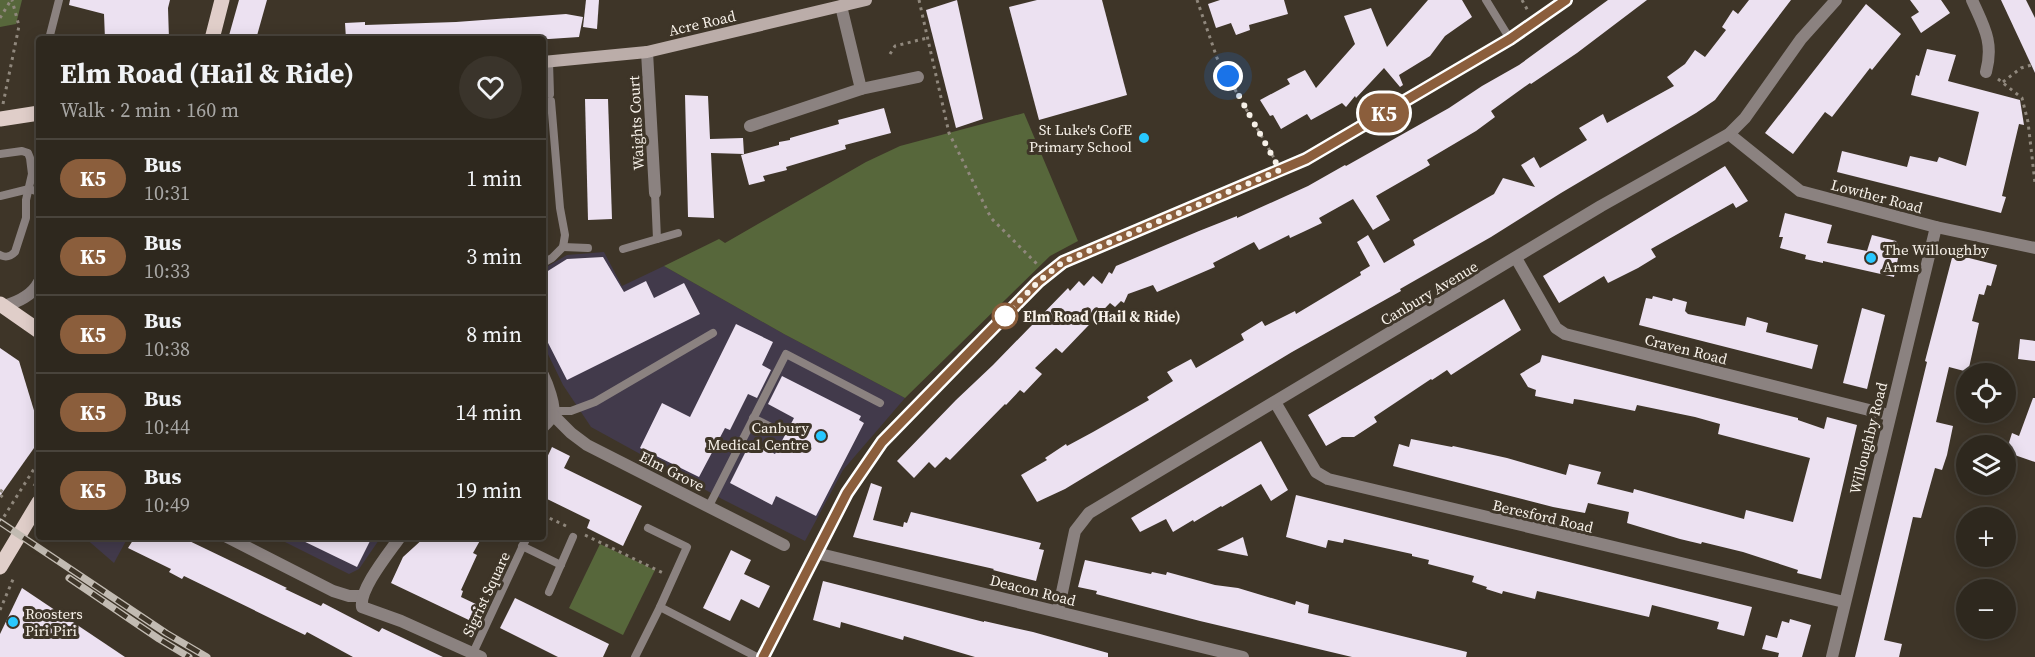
<!DOCTYPE html>
<meta charset="utf-8">
<style>
body{margin:0;font-family:"Source Serif 4",serif;background:#3a342b;color:#f1f3f6;height:100vh;display:flex;flex-direction:column;font-size:22px;white-space:nowrap}
*{box-sizing:border-box;margin:0}
p{font-size:20px;color:#a7a6a4}
.icon{flex:none;width:33px;height:33px;fill:none;stroke:currentColor;stroke-width:2;stroke-linecap:round;stroke-linejoin:round}
.map{position:relative;flex:1;overflow:hidden}
.drawer{position:absolute;left:36px;top:36px;width:510px;height:504px;display:flex;flex-direction:column;background:#2e281e;border-radius:6px;box-shadow:0 3px 15px #0003,0 0 0 2px #49443c}
.drawer>*{flex:none}
.badge{padding:0 12px;border-radius:20px;font-size:21px;line-height:39px}
.buttons{position:absolute;left:1956px;top:363px;display:grid;gap:12px}
.buttons a{display:grid;place-items:center;width:60px;height:60px;border-radius:50%;background:#2e281e;box-shadow:0 3px 15px #0003,0 0 0 2px #49443c;font-size:30px}
.you{position:absolute;width:30px;height:30px;margin:-15px;border:4px solid #fff;border-radius:50%;background:#1a73e8;box-shadow:0 0 0 9px #1a73e833}
.map>.badge{position:absolute;translate:-50% -50%;box-shadow:0 0 0 3px #fff}
.round{display:grid;place-items:center;flex:none;width:63px;height:63px;border-radius:32px;background:#3a342b}
.overview{display:flex;align-items:center;justify-content:space-between;height:102px;padding:0 24px}
h1{font-size:28px;font-weight:700;line-height:45px}
ul{padding:0;list-style:none}
li{display:flex;align-items:center;gap:18px;height:78px;padding:0 24px;border-top:2px solid #49443c}
li div{flex:1}
li b{display:block;font-size:22px}
li em{font-style:normal}
li .badge{min-width:66px;font-weight:700;text-align:center}
.map>svg:first-child{display:block}
</style>
<div class="map">
<svg width="2035" height="657" viewBox="0 0 2035 657">
<rect width="100%" height="100%" fill="#3e3528"/>
<g fill="#423a4b">
<path d="M604 252 622 286 664 266 784 334 905 398 843 470 805 541 722 499 591 427 563 385 543 344V269L567 255Z"/>
<path d="M84 537H128L114 563Z"/>
<path d="M275 537H381L359 569 349 574Z"/>
</g>
<g fill="#57673b">
<path d="M0 0H22L16 24 0 27Z"/>
<path d="M1024 113 1078 241 1050 256 905 398 784 334 664 266 719 239 725 243 866 162 900 146Z"/>
<path d="M600 544 655 570 623 635 569 608Z"/>
</g>
<g fill="#ece1f1">
<path d="M70 0H170L168 8 169 39H105L104 14 69 5Z"/>
<path d="M239 0H267L256 39H228Z"/>
<path d="M586 0H599L597 29 583 27Z"/>
<path d="M957 0 983 119 956 128 926 10Z"/>
<path d="M1037 0H1102L1127 95 1039 120 1009 7Z"/>
<path d="M1220 0H1284L1288 14 1249 25 1250 30 1236 35 1231 23 1216 28 1208 4Z"/>
<path d="M1428 0H1462L1472 17 1445 36 1430 56 1399 75 1403 85 1400 87 1384 68 1356 98 1355 96 1346 107 1342 103 1311 120 1307 114 1281 129 1273 115 1270 116 1260 100 1290 84 1287 79 1305 70 1316 88 1355 44 1344 16 1371 8 1387 47Z"/>
<path d="M1608 0H1647L1577 53 1531 84 1530 83 1491 111 1495 117 1476 131 1427 160 1430 165 1376 196 1390 220 1373 230 1353 199 1319 218 1322 223 1303 232 1290 238 1289 235 1259 250 1254 242 1213 263 1215 267 1157 292 1153 285 1128 294 1124 303 1121 301 1115 307 1110 303 1062 353 1056 348 1035 368 1042 374 1024 393 1020 390 1006 405 1005 404 950 460 946 457 935 468 929 462 914 478 897 461 956 400 993 365 1068 288 1070 291 1079 281 1084 286 1093 276 1102 284 1109 272 1112 274 1116 266 1199 231 1237 216V218L1308 186 1345 165 1346 166 1449 108 1482 86 1519 65Z"/>
<path d="M1749 0H1791L1715 100 1696 113 1561 193 1491 237 1400 289 1401 291 1292 352 1065 489 1037 502 1021 475 1047 460 1045 458 1066 444 1067 446 1093 432 1149 400 1147 397 1173 381 1167 372 1191 359 1196 368 1244 340 1241 334 1262 321 1265 326 1295 311 1296 314 1361 275 1360 272 1370 266 1357 242 1368 235 1384 263 1415 245 1413 240 1494 194 1503 178 1535 187 1521 165 1534 157 1540 168 1587 140 1579 128 1603 114 1607 123 1674 86 1667 77 1685 64 1695 50 1705 57 1726 30 1722 27 1733 10 1738 14Z"/>
<path d="M1910 0H1941L1950 13 1921 33 1911 17 1919 12Z"/>
<path d="M2001 0H2026L2035 18V73Z"/>
<path d="M1866 4 1901 34 1872 70 1870 68 1832 117 1825 112 1793 154 1765 133Z"/>
<path d="M566 14 583 17 579 37 549 39H346L345 23 365 22V25L456 22Z"/>
<path d="M1927 49 1956 55 1948 81 2020 100 2024 125 2019 124 2002 196 2006 197 2001 213 1837 172 1842 151 1907 167 1910 156 1937 162 1939 157 1966 166 1979 112 1911 95 1916 75 1919 76Z"/>
<path d="M685 95 708 96 710 139 743 138 744 154 711 153 714 218 688 217Z"/>
<path d="M585 99H608L612 219 588 220Z"/>
<path d="M884 108 891 133 845 145 846 149 786 167 787 170 763 176 765 181 749 185 741 155 779 145V142L790 140V138L839 124 838 120Z"/>
<path d="M1725 166 1748 201 1736 208 1733 203 1651 249 1656 257 1638 268 1608 283 1604 276 1559 303 1543 276Z"/>
<path d="M1785 213 1832 225 1827 243 1867 251 1872 235 1896 241 1900 249 1894 277 1823 261V263L1805 259 1806 255 1780 248 1783 237H1779Z"/>
<path d="M1953 254 1997 265 1991 286 1987 285 1984 295 1979 294 1972 321 1979 323 1968 372 1949 367 1936 422 1953 426 1947 455 1942 470 1935 468 1921 518 1913 517 1884 640 1902 644 1899 657H1855L1927 362 1925 361Z"/>
<path d="M603 257 624 292 646 281 654 298 684 283 700 314 567 380 543 333V274L567 259Z"/>
<path d="M1653 296 1672 301 1673 298 1687 302 1685 311 1688 314 1745 326 1747 317 1768 323 1766 332 1818 345 1812 369 1639 325 1646 298 1652 299Z"/>
<path d="M1504 299 1521 330 1451 375 1447 370 1432 380 1431 379 1374 417 1377 422 1354 437H1342L1326 446 1308 415Z"/>
<path d="M1862 308 1885 315 1867 389 1843 383Z"/>
<path d="M736 324 773 342 762 365 771 370 757 398 748 394 730 430 725 428 699 477 640 448 662 403 690 417Z"/>
<path d="M2020 339 2035 341V361L2018 359Z"/>
<path d="M0 348 19 361 39 427V441L0 496Z"/>
<path d="M1542 355 1798 418V420L1824 429 1827 417 1857 425 1821 579 1797 573 1798 570 1743 552 1702 542 1701 544 1680 539 1627 523 1629 512 1588 503 1585 513 1553 507 1393 466 1399 444 1409 447 1411 439 1452 447 1453 446 1507 458 1566 475 1569 464 1601 472 1597 484 1633 493 1634 489 1744 519 1746 510 1793 522 1810 458 1718 434 1720 424 1695 417 1637 405 1635 411 1581 400 1574 399 1573 404 1535 396 1536 390 1528 387 1520 374 1540 362Z"/>
<path d="M782 376 861 416 859 420 864 423 816 516 776 496 772 505 730 483 751 441 775 454 794 418 768 404Z"/>
<path d="M2033 398H2035V462L2006 452 2012 433 2019 436Z"/>
<path d="M1261 441 1288 490 1271 501 1261 484 1222 507 1221 506 1194 522 1193 520 1173 532 1166 519 1140 532 1131 518Z"/>
<path d="M552 447 570 456 564 468 642 506 623 546 587 528 590 520 543 497V466Z"/>
<path d="M871 483 882 487 873 520 903 527 904 522 907 523 911 512 1041 543 1039 549 1044 550 1036 581 993 570 994 569 853 537Z"/>
<path d="M1296 495 1752 607 1744 636 1717 629 1719 622 1652 605 1649 617 1537 591 1535 599 1503 591 1502 594 1486 589 1487 587 1472 582 1474 576 1428 564 1429 560 1412 556V554L1344 539 1343 543 1328 540 1326 548 1286 537Z"/>
<path d="M135 537H181L287 588 285 589 321 606 323 603 379 632 382 628 443 657H353L307 632 305 635 184 576 182 579 169 572 171 569 128 548Z"/>
<path d="M295 537H372L357 567Z"/>
<path d="M425 537H482L473 553 477 555 461 590 463 591 461 597 480 606 473 622 391 583 403 557Z"/>
<path d="M1243 537 1248 556 1217 550Z"/>
<path d="M731 550 751 560 744 574 770 586 759 608 741 599 730 621 703 608Z"/>
<path d="M1085 560 1151 574 1152 572 1166 575 1167 572 1215 585 1238 588 1295 605 1296 601 1309 605 1308 613 1467 652 1466 657H1352L1200 621 1096 594 1097 591 1078 587Z"/>
<path d="M823 581 984 622V621L1033 632 1108 653V657H975L904 636 903 640 841 622 840 628 813 620Z"/>
<path d="M22 588 125 657H0V634Z"/>
<path d="M515 598 609 644 603 657H558L500 628Z"/>
<path d="M1790 619 1811 625 1802 657H1778L1779 653 1762 649 1766 635 1777 638 1782 621 1789 623Z"/>
</g>
<g fill="none" stroke-linecap="round" stroke-linejoin="round">
<g stroke="#90887d" stroke-width="3" stroke-dasharray="3 4.5" stroke-linecap="butt">
<path d="M919 0 949 133 991 218 1038 265"/>
<path d="M1197 0 1217 58 1274 158"/>
<path d="M1522 0 1528 11"/>
<path d="M0 18 11 0"/>
<path d="M890 54 895 46 927 38"/>
<path d="M1998 79 2022 98 2028 122 2035 183"/>
<path d="M2003 82 2021 68 2035 64"/>
<path d="M3 104 19 26 12 0"/>
<path d="M34 486 39 478"/>
<path d="M0 490 4 493 0 498"/>
<path d="M543 515 566 526"/>
<path d="M0 523 39 461"/>
<path d="M585 535 663 573"/>
<path d="M0 610 14 577"/>
</g>
<g stroke="#8b8280" stroke-width="8">
<path d="M1486 0 1510 39"/>
<path d="M49 39 59 0"/>
<path d="M549 62 550 94"/>
<path d="M0 154 22 151 28 153 30 158 32 174 26 200V218L15 252C10 257 6 258 0 255"/>
<path d="M655 193 657 239"/>
<path d="M0 196 29 189 39 192"/>
<path d="M563 247 588 248"/>
<path d="M623 249 678 233"/>
<path d="M543 263 552 258 563 247 565 235 560 208 551 101"/>
<path d="M554 411H571L595 402 713 333"/>
<path d="M753 418 775 429"/>
<path d="M709 506 786 354 880 403"/>
<path d="M648 528 687 547 660 607 757 657"/>
<path d="M522 546 561 565"/>
<path d="M549 592 573 537"/>
<path d="M473 653 527 537"/>
<path d="M635 657 660 607"/>
</g>
<g stroke="#8b8280" stroke-width="12">
<path d="M1972 0C1984 27 1994 42 1986 72"/>
<path d="M647 52 655 193"/>
<path d="M861 89 918 77"/>
<path d="M750 126 861 89 841 6"/>
<path d="M1729 134 1800 191 1936 227 2035 248"/>
<path d="M1516 258 1556 328 1565 334 1889 415"/>
<path d="M4 306C18 302 32 296 39 282"/>
<path d="M543 375C547 383 556 406 553 415 551 419 546 424 543 427"/>
<path d="M1275 402 1316 472 1328 479 1844 602"/>
<path d="M553 415 571 433 587 445 784 545"/>
<path d="M227 537 333 591 349 596H362"/>
<path d="M400 537C389 553 359 589 362 607L401 621 481 657"/>
<path d="M816 553 1243 657"/>
<path d="M1058 611 1075 531 1089 513 1601 206 1729 134 1745 118 1801 39 1836 0"/>
<path d="M763 657 847 493 882 442 1038 282 1063 262 1306 159 1510 39 1566 0"/>
<path d="M1832 657 1936 227"/>
</g>
<path stroke="#bbada9" stroke-width="12" d="M543 62 647 52 866 0"/>
<g stroke="#e0cec9" stroke-width="15">
<path d="M212 39 222 0"/>
<path d="M0 119 39 113"/>
<path d="M0 304 39 331"/>
<path d="M0 567 39 502"/>
</g>
<defs>
<g id="rail">
<path d="M0 522 166 633 207 657"/>
<path d="M69 578 159 639 189 657"/>
</g>
</defs>
<use href="#rail" stroke="#c2bbb2" stroke-width="7"/>
<use href="#rail" stroke="#3e3528" stroke-width="4.5" stroke-dasharray="14" stroke-linecap="butt"/>
</g>
<g fill="none" stroke-linecap="round" stroke-linejoin="round">
<defs>
<path id="line" d="M763 657 847 493 882 442 1038 282 1063 262 1306 159 1510 39 1566 0"/>
</defs>
<use href="#line" stroke="#fff" stroke-width="14"/>
<use href="#line" stroke="#8b5e3c" stroke-width="9"/>
<path stroke="#f7f1e9" stroke-width="6" stroke-dasharray="0 10.8" d="M1005 316 1038 282 1063 262 1280 170 1228 76"/>
</g>
<g fill="#28c8ff" stroke="#3e3528" stroke-width="2">
<circle cx="1144" cy="138" r="6"/>
<circle cx="1871" cy="258" r="6"/>
<circle cx="821" cy="436" r="6"/>
<circle cx="13" cy="622" r="6"/>
</g>
<circle fill="#fff" stroke="#8b5e3c" stroke-width="3" cx="1005" cy="316" r="12"/>
<g text-anchor="middle" dominant-baseline="central" stroke-width="6" stroke-linejoin="round" paint-order="stroke">
<g font-size="15" fill="#f7f1e9" stroke="#3e3528">
<text transform="translate(702 23) rotate(-13)">Acre Road</text>
<text transform="translate(636 123) rotate(-93)">Waights Court</text>
<text transform="translate(1877 196) rotate(15)">Lowther Road</text>
<text transform="translate(1429 293) rotate(-31)">Canbury Avenue</text>
<text transform="translate(1686 349) rotate(14)">Craven Road</text>
<text transform="translate(1868 438) rotate(-76)">Willoughby Road</text>
<text transform="translate(672 471) rotate(27)">Elm Grove</text>
<text transform="translate(1543 516) rotate(13)">Beresford Road</text>
<text transform="translate(1033 590) rotate(14)">Deacon Road</text>
<text transform="translate(486 594) rotate(-65)">Sigrist Square</text>
</g>
<g font-size="15" fill="#f7f1e9" stroke="#3e3528" text-anchor="end">
<text x="1132" y="129">St Luke's CofE<tspan x="1132" dy="17">Primary School</tspan></text>
<text x="1883" y="249" text-anchor="start">The Willoughby<tspan x="1883" dy="17">Arms</tspan></text>
<text x="809" y="427">Canbury<tspan x="809" dy="17">Medical Centre</tspan></text>
<text x="25" y="613" text-anchor="start">Roosters<tspan x="25" dy="17">Piri Piri</tspan></text>
</g>
<g font-size="15" font-weight="bold" fill="#f7f1e9" stroke="#3e3528" text-anchor="start">
<text x="1023" y="316">Elm Road (Hail &amp; Ride)</text>
</g>
</g>
</svg>
<div class="buttons">
<a><svg class="icon" aria-label="locate" viewBox="0 0 24 24"><circle cx="12" cy="12" r="6"/><path d="M12 2v4M12 18v4M2 12h4M18 12h4"/></svg></a>
<a><svg class="icon" aria-label="layers" viewBox="0 0 24 24"><path d="M12 4l9 5-9 5-9-5zM3 14l9 5 9-5"/></svg></a>
<a>+</a>
<a>−</a>
</div>
<div class="you" style="left:1228px;top:76px"></div>
<b class="badge" style="left:1384px;top:113px;background:#8b5e3c;color:#fff">K5</b>
<section class="drawer">
<div class="overview"><div><h1>Elm Road (Hail &amp; Ride)</h1><p>Walk · 2 min · 160 m</p></div><a class="round"><svg class="icon" aria-label="heart" viewBox="0 0 24 24"><path d="M12 20l-8-8c-3-5 5-10 8-4 3-6 11-1 8 4z"/></svg></a></div>
<ul>
<li><span class="badge" style="background:#8b5e3c;color:#fff">K5</span><div><b>Bus</b><p>10:31</p></div><em>1 min</em></li>
<li><span class="badge" style="background:#8b5e3c;color:#fff">K5</span><div><b>Bus</b><p>10:33</p></div><em>3 min</em></li>
<li><span class="badge" style="background:#8b5e3c;color:#fff">K5</span><div><b>Bus</b><p>10:38</p></div><em>8 min</em></li>
<li><span class="badge" style="background:#8b5e3c;color:#fff">K5</span><div><b>Bus</b><p>10:44</p></div><em>14 min</em></li>
<li><span class="badge" style="background:#8b5e3c;color:#fff">K5</span><div><b>Bus</b><p>10:49</p></div><em>19 min</em></li>
</ul>
</section>
</div>
